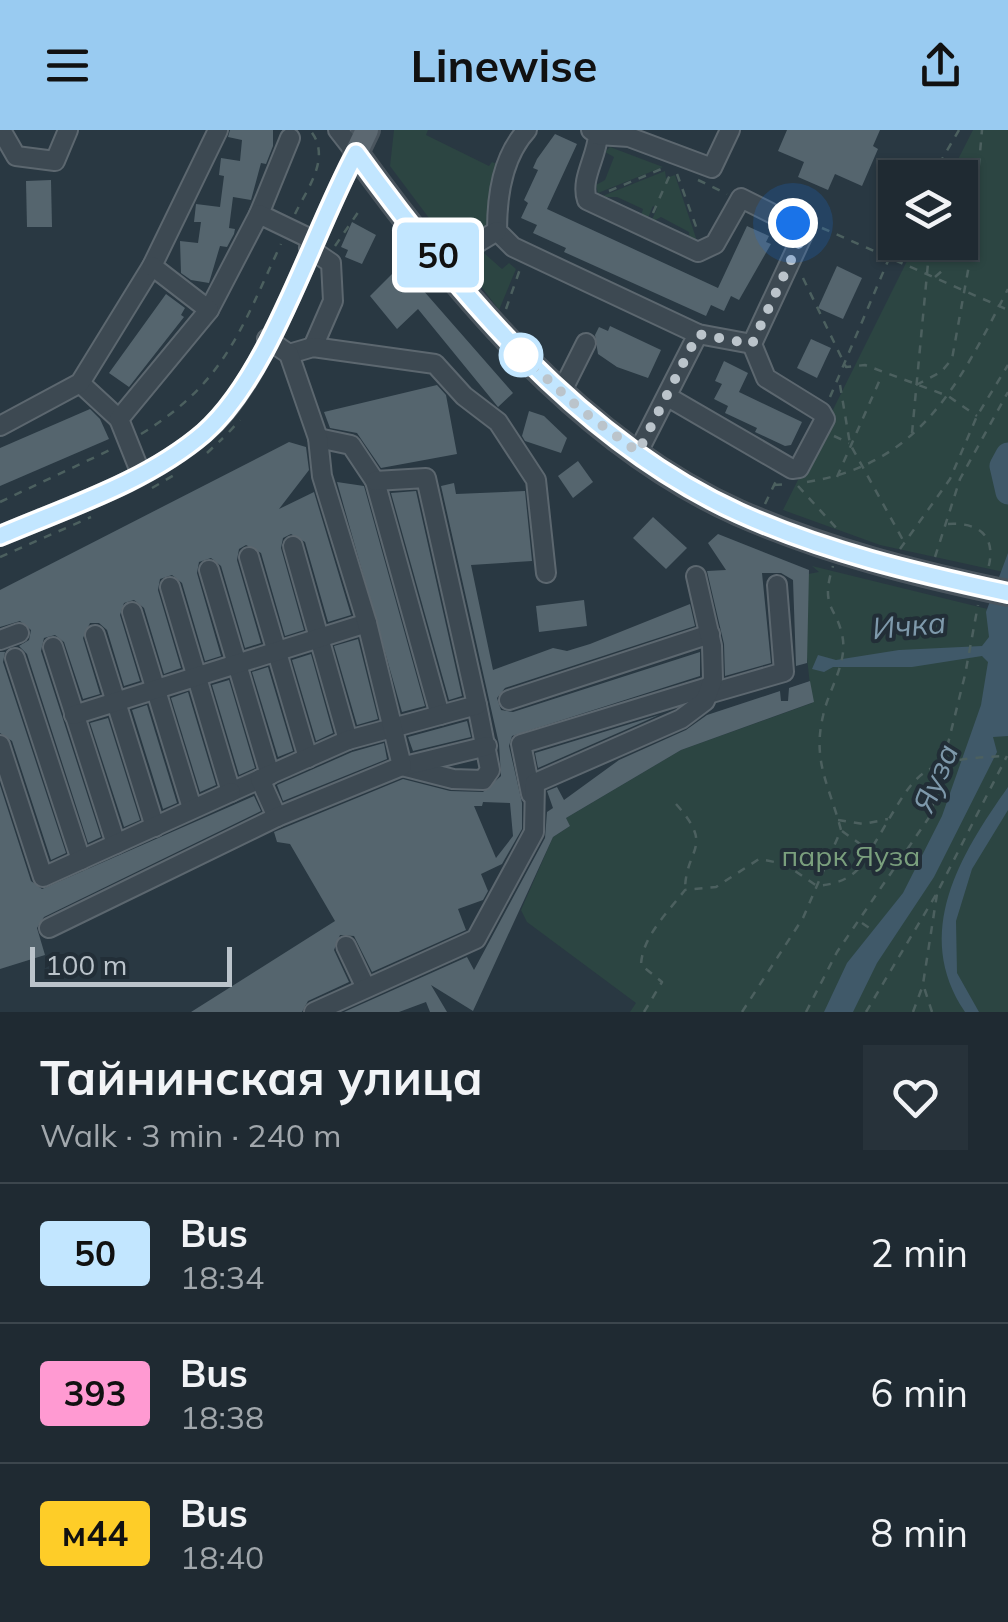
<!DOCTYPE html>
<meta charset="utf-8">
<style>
body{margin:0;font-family:Mulish,sans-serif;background:#27323a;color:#f1f3f6;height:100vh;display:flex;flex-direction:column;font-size:38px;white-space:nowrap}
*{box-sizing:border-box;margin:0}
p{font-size:32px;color:#a1a7ac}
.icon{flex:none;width:55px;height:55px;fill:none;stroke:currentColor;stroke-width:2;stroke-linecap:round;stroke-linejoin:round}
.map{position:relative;height:882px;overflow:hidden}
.sheet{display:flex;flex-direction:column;background:#1f2a32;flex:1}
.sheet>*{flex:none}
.badge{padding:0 20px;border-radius:8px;font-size:35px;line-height:65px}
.buttons{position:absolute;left:878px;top:30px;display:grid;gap:20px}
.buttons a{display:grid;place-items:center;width:100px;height:100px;border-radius:0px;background:#1f2a32;box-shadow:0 2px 8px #0004,0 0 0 2px #3c464d;font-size:50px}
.scale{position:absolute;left:30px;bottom:25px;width:202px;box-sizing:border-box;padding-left:10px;border:5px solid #bbc4cb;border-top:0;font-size:28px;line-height:35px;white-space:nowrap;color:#bbc4cb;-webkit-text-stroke:8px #222e37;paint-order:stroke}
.you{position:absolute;width:50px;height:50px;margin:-25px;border:8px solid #fff;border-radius:50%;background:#1a73e8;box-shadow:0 0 0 15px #1a73e833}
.map>.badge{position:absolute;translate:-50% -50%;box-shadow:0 0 0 5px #fff}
.round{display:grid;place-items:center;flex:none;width:105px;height:105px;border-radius:0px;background:#27323a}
.overview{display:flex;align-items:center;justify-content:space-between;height:170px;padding:0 40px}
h1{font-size:48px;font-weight:700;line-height:75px}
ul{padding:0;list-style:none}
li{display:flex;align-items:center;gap:30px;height:140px;padding:0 40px;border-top:2px solid #3c464d}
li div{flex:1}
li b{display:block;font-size:38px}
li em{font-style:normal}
li .badge{min-width:110px;font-weight:700;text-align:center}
header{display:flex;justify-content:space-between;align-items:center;height:130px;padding:0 40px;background:#99cbf1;color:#111;font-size:45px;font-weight:700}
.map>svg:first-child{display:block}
</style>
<header><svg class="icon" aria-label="menu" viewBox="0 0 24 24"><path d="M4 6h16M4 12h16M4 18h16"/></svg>Linewise<svg class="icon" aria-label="share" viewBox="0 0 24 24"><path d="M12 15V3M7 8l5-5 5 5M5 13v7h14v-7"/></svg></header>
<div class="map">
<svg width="1008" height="882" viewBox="0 0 1008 882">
<rect width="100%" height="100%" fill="#293842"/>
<g fill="#2c4542">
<path d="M394 0H428L426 5 489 36 492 32 499 35 491 57 489 96 450 116 390 36Z"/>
<path d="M973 0H1008V443L880 415 783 380 916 113 960 112V48L949 47Z"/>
<path d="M610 17 663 37 598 63 596 55 605 50 614 27 605 22Z"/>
<path d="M665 41 666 48 675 45 699 117 690 112 689 102 661 87 651 92 657 78 653 76 647 90 641 86 643 79 617 67H600Z"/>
<path d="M486 114 489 117 484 123 502 139 509 133 516 139 499 180 465 135Z"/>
<path d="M812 436 1008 484V882H630L636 873 527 792 521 780 553 707 570 696 566 688 681 620 812 573 805 510 808 444 819 442Z"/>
</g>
<g fill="#405969">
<path d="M1008 423V606L993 607 997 622 934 747 877 833 853 882H824L847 833 903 763 942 686 981 575 988 532 982 526 912 537H833L824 542 812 539 818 525 836 530 899 520 982 516 989 507 986 482Z"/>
<path d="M1008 657V680L972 739 956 791 957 843 979 882H965C912 803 960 725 1008 657Z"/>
</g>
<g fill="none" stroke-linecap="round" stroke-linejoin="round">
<path stroke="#405969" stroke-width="25" d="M1008 325 1002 336 1008 362"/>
</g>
<g fill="#55656e" fill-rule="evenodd">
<path d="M230 0H273V16L266 34 261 33 251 70 233 67 229 98 235 99 234 104 227 117 220 116 209 153 191 150 181 143 180 111 198 113 201 92H194L196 74 220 77 224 46 219 45 221 28 240 31 242 10 228 7Z"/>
<path d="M787 0H880L873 16 878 19 862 56 835 44 828 60 798 47 804 32 778 21Z"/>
<path d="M555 4 577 14 547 79 718 158 747 96 769 106 766 112 771 114 739 170 731 166 724 181 711 175 706 186 564 122 566 118 533 103 537 95 521 88 528 73 524 70 538 40 533 38 537 29Z"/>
<path d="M51 50 52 97H27L26 51Z"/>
<path d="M352 92 376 105 362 134 345 127 348 120 341 117Z"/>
<path d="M401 135 513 263 498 277 418 179 397 199 370 166Z"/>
<path d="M837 136 862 148 843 189 818 178Z"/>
<path d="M166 164 185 178 181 185 184 187 129 257 109 243Z"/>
<path d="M610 196 661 220 648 248 617 237 598 224 595 205 599 197 608 201Z"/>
<path d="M811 209 831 218 817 248 797 238Z"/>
<path d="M724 231 748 243 739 262 802 292 791 315 785 316 755 302 757 298 725 283 728 276 714 269 722 254 715 251Z"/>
<path d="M437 255 446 265 457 324 381 338 357 303 330 298 324 282Z"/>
<path d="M90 279 100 289 109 309 0 356V318Z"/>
<path d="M529 281 544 286 567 308 561 323 525 311 522 306Z"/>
<path d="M289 312 306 317 309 340 279 379 314 362 351 485 328 492 305 412 291 404 283 408 281 418 304 500 285 506 261 423 246 415 239 419 237 430 261 513 245 518 221 436 211 428 199 432 197 443 221 526 205 531 182 453 172 445 160 449 158 460 181 538 164 544 144 478 134 470 124 473 120 485 140 551 124 556 107 500 99 493H90L83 508 100 564 83 569 64 512 55 505 44 508 41 521 101 707 88 713 27 524 19 516 29 510 31 500 20 491 0 497V460Z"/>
<path d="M578 331 593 352 573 368 558 346Z"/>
<path d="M337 352 364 356 425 576 402 582Z"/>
<path d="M454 353 456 364 525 361 532 431 471 435 493 540 553 518 567 521 590 514 690 474 695 496 505 558 497 568 501 580 513 582 700 522V546L512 606 509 616 522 673V699L502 734 481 744 488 761 483 770 458 779 466 800 372 842 354 806 340 805 334 820 349 852 308 871 302 882H191L335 791 290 714 277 712 274 702 403 649 450 661 483 662 501 646 499 614 441 356ZM483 672 510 673 513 706 496 728 474 676H482Z"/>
<path d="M416 361 462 566 449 570 391 363Z"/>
<path d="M653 387 687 418 666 439 633 408Z"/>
<path d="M718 404 809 440 807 533 796 536 793 450 781 443H762L771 533 725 546 724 514 707 441 726 440 708 413Z"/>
<path d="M584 470 587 496 539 502 536 476Z"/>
<path d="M358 509 378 589 357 595 334 516Z"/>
<path d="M0 522H5L3 532 66 723 51 730 12 611 0 603Z"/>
<path d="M311 524 333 603 316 611 292 530Z"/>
<path d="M268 537 293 621 278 627 252 542Z"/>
<path d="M229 550 255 638 239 645 212 555Z"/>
<path d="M810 551 814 572 681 620 566 688 570 696 553 707 473 881 431 855 447 882H430L426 872 399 882H344L467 827 474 840 545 708 547 682 553 678 547 661 557 657 564 670 619 630 686 600 707 585 780 561 781 571H788L789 558Z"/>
<path d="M188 562 216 655 200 662 171 568Z"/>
<path d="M147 575 177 673 163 679 132 580Z"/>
<path d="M659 585 538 638 535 623Z"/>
<path d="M108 588 140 690 124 697 90 593Z"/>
<path d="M467 591 471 607 413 621 408 607Z"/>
<path d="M384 613 387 629 283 671 277 655 352 622Z"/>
<path d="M0 655 31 751 42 759 254 666 261 681 44 787 37 798 45 825 0 839Z"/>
</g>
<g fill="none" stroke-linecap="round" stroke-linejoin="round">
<defs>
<g id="minor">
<path d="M1 0 16 26 55 31 68 0"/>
<path d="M527 0C502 27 497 66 497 101L513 117 698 204 752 214"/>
<path d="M591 0 598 5C597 27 580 49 587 70L698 122 715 114 741 68 805 100 752 214 766 248 821 282 825 289 799 338 792 339 668 267"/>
<path d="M598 5 629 7 712 38 730 0"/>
<path d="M259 84 290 8"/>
<path d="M309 118 331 133 333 171 313 217"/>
<path d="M444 133 497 101"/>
<path d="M209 180 259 84 313 110"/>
<path d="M289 224 313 217 435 234 464 266 498 292 536 350 546 443"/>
<path d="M80 253 119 289"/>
<path d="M561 263 586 213"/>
<path d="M0 296 80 253 152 136 218 0"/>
<path d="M318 308 351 315 375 351 440 585"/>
<path d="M638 322 698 204"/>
<path d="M141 344 119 289 209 180 152 136"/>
<path d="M0 406C72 375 158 349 215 293 271 237 316 97 356 23L338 0"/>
<path d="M293 416 348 610"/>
<path d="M249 427 308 628"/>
<path d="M209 440 270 645"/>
<path d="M170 457 231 662 260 649"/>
<path d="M132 482 192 678"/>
<path d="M95 505 155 697"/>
<path d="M0 510 19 503"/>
<path d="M53 517 116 714"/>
<path d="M15 528 81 730"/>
<path d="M708 564 784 542 777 455"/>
<path d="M509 570 710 504"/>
<path d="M74 585 367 493"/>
<path d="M0 615 43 747 231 662"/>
<path d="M402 636 453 649 483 650 490 640 477 575"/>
<path d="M405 636 487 616"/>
<path d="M531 664 521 614 711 556"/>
<path d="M277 687 260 649 348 610 477 575 426 348 375 351"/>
<path d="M49 798 277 687 402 636 367 493 322 346 318 308 289 224 267 209"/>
<path d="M346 816 365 856"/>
<path d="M314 882 476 809 534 702 535 653 681 589 705 571 713 549 712 516 696 446"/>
</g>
<path id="major" d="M367 0 356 23C456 161 580 312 739 383 826 421 916 444 1008 463"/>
</defs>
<use href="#minor" stroke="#5c676f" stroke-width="22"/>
<use href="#major" stroke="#4a555e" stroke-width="28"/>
<g stroke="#4c605f" stroke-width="2.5" stroke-dasharray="8 8" stroke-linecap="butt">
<path d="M677 44 698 102"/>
<path d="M931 48 959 0"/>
<path d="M698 50 727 64"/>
<path d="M609 61 666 37"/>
<path d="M653 83 672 40"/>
<path d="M295 84C308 57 332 27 310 0"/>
<path d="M822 98 1008 180"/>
<path d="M335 116 359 81"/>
<path d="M935 147 942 141"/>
<path d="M803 148 846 237 865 235 948 266 977 286"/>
<path d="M506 179 520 139"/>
<path d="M840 255 850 314 904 412"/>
<path d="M916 255 941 242 952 229 971 124 982 0"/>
<path d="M830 267 896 112"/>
<path d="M229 302 240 290"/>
<path d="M912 303 930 112"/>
<path d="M141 304C225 253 241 199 281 114"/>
<path d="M834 306 849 313"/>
<path d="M207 323 223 308"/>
<path d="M837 347 882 245"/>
<path d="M807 352C921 334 959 254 1008 159"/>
<path d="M774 355 789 354"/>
<path d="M798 356 840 402"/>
<path d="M152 358 176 344"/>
<path d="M0 372 112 319"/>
<path d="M765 374 777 349"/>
<path d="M948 394C980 392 997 407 988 439"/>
<path d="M900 419 950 349 977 286 1008 235"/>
<path d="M0 427 91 387"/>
<path d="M935 427 960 349 1008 262"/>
<path d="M676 674C715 718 686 717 685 759"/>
<path d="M838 690 864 694 888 689"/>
<path d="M842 701 892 737"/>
<path d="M873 716C919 640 914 630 1007 626"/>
<path d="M862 793 872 800"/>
<path d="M644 882 662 852 641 835C642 807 668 782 685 760L716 757 759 729 785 734 817 756C838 754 854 748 865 730"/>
<path d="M742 882 803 788 841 700C830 657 812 632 823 586 828 561 846 536 843 510 838 476 819 480 833 436"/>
<path d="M806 882 837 822 930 686 965 545 978 475"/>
<path d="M866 882 937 763 1007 626"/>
<path d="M913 882 923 855"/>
<path d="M932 882 923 854 937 764"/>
</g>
<use href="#minor" stroke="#3d4952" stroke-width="18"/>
<use href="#major" stroke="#5c6871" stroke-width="22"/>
<path stroke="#4c605f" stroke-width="2.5" stroke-dasharray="8 8" stroke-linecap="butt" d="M865 730 873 716"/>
</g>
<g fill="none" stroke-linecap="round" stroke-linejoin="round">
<defs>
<path id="line" d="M0 406C68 377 147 352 204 303 271 244 312 104 356 23 456 161 580 311 739 383 825 422 916 443 1008 463"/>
</defs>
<use href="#line" stroke="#fff" stroke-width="22"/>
<use href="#line" stroke="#c2e6ff" stroke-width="15"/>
<path stroke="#bbc4cb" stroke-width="10" stroke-dasharray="0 18" d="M521 225 580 279 638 322 698 204 752 214 805 100 793 93"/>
</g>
<circle fill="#fff" stroke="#c2e6ff" stroke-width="5" cx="521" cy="225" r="20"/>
<g text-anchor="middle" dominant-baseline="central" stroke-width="8" stroke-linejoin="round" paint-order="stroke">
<g font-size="28" fill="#7a9f7d" stroke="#222e37">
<text x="851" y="725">парк Яуза</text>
</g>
<g font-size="30" font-style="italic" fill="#7e99ab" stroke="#222e37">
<text transform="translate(909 495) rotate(-5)">Ичка</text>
<text transform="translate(935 648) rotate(-67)">Яуза</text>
</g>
</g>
</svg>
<div class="buttons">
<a><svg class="icon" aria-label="layers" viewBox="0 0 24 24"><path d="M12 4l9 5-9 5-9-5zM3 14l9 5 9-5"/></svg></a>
</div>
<div class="scale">100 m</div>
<div class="you" style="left:793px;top:93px"></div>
<b class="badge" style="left:438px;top:125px;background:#c2e6ff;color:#111">50</b>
</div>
<section class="sheet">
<div class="overview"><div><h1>Тайнинская улица</h1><p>Walk · 3 min · 240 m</p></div><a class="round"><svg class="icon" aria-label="heart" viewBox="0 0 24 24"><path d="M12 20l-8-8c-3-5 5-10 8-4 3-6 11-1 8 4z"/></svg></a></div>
<ul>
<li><span class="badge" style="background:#c2e6ff;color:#111">50</span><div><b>Bus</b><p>18:34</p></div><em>2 min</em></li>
<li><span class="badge" style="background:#ff9ad2;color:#111">393</span><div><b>Bus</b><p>18:38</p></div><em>6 min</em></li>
<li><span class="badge" style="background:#fecd28;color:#111">м44</span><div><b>Bus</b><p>18:40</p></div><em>8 min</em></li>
</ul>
</section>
